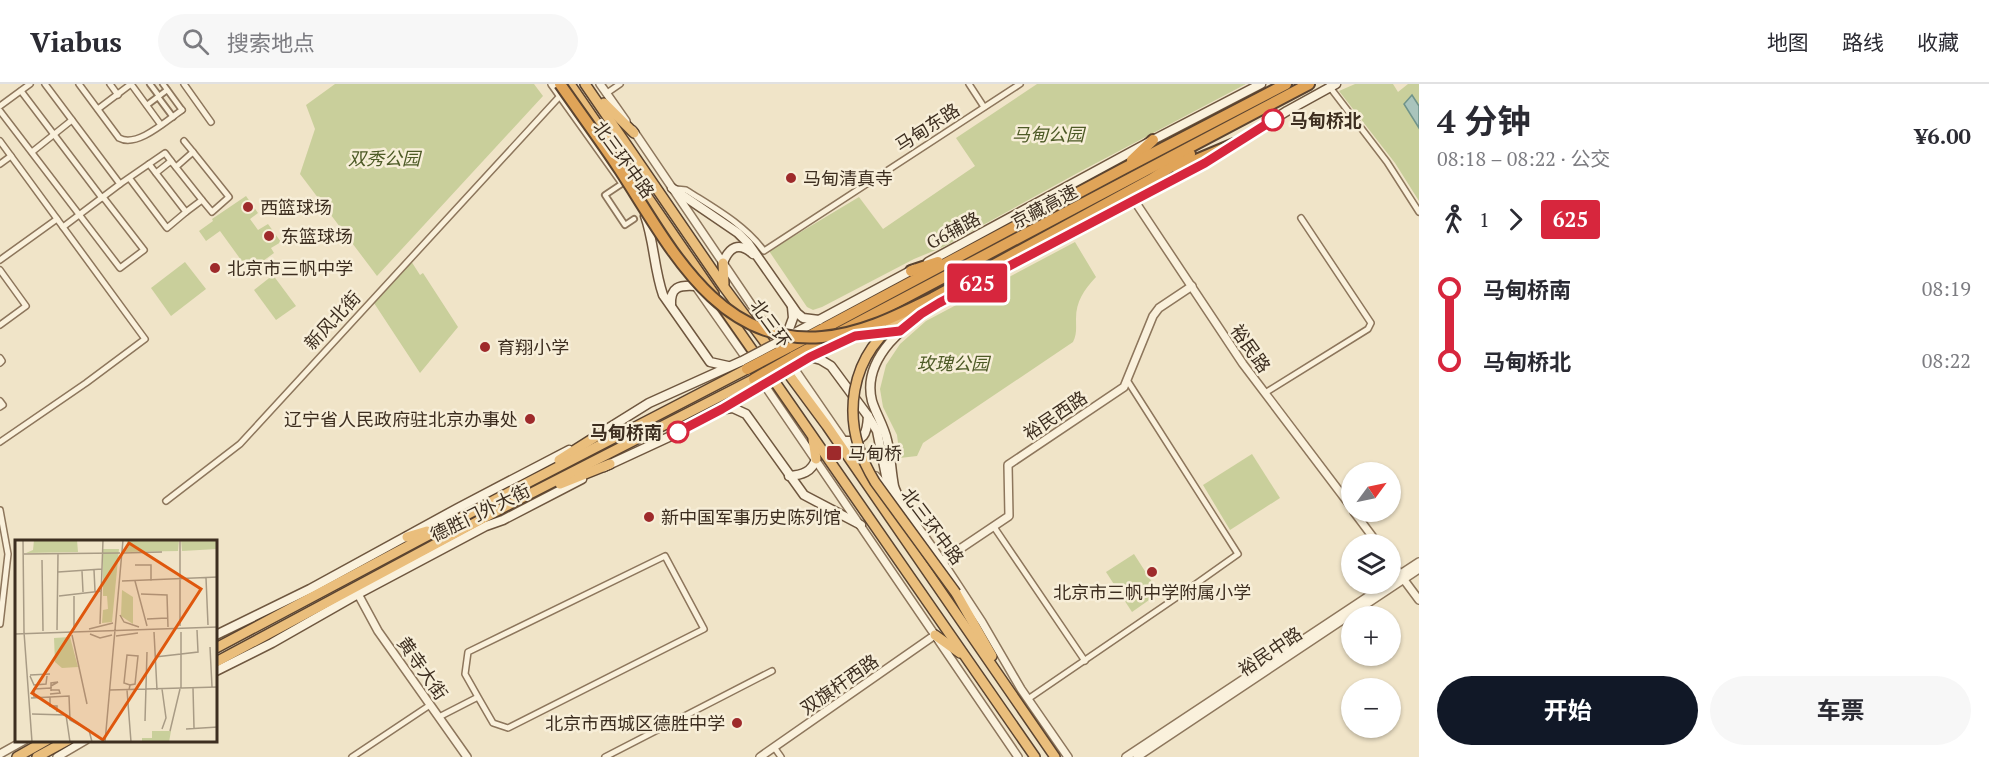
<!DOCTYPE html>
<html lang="zh">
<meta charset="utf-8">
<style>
body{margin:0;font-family:"PT Serif","Noto Sans SC",serif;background:#f7f7f7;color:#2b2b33;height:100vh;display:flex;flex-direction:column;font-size:22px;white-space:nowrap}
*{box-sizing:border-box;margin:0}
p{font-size:20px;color:#7c7c81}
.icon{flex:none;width:33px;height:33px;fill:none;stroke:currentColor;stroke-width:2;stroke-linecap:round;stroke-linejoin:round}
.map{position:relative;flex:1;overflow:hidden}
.panel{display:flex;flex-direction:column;background:#fff;width:570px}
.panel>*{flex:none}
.badge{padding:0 12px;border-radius:4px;font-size:21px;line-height:39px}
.needle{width:39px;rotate:57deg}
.fabs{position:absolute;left:1341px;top:378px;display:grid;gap:12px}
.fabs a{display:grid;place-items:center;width:60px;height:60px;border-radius:50%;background:#fff;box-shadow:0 2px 4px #0004;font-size:30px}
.map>.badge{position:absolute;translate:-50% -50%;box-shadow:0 0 0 3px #fff}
.legs{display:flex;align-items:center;gap:9px;height:66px;padding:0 18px;font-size:20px}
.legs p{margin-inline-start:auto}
.head{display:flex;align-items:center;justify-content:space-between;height:102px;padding:0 18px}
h1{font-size:33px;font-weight:700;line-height:45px}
.primary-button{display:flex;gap:12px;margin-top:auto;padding:12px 18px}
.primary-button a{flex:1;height:69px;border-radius:36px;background:#111827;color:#fff;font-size:24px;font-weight:700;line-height:69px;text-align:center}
.primary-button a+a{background:#f7f7f7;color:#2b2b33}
ul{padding:0 18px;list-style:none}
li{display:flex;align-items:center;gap:21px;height:72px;font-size:22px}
li i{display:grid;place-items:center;width:9px;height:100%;margin:0 8px;background:currentColor}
li i::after{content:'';width:15px;height:15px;margin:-8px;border:4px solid;border-radius:50%;background:#fff}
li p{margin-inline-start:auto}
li:first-child i{background:linear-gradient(#0000 50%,currentColor 0)}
li:last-child i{background:linear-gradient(currentColor 50%,#0000 0)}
header{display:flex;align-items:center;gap:36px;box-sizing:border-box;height:84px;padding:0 30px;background:#fff;border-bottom:2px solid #e1e1e2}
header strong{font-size:28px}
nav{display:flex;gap:33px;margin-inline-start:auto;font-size:21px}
.search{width:420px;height:54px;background:#f7f7f7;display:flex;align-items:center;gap:15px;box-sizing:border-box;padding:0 21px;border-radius:33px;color:#7c7c81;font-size:22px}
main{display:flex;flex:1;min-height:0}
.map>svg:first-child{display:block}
</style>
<header>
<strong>Viabus</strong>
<div class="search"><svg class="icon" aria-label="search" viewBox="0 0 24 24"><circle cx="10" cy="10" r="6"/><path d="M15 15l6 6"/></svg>搜索地点</div>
<nav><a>地图</a><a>路线</a><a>收藏</a></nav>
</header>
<main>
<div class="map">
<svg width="1419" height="673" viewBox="0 0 1419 673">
<rect width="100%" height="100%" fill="#f0e4c8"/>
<g fill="#c9cf9b">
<path d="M335 0H534L543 12 377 192 300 90 315 45 306 21Z"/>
<path d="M1037 0H1246L1083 86 943 163 914 175 822 223 813 226 807 223 769 167 859 113 883 145 975 82 956 54Z"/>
<path d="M1355 0H1393L1398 8 1408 0H1419V117L1395 79 1339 7Z"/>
<path d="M246 112 258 129 250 135 258 146 268 140 281 158 271 164 274 169 249 187 220 147 206 157 199 147 213 137 212 135Z"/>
<path d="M1075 158 1096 193C1084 206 1076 217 1076 235 1076 244 1077 250 1073 258L923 359 917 372 900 374 897 351 883 323 880 305 886 281 900 260 926 237Z"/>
<path d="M411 177 420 191 423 189 458 243 420 289 374 219Z"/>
<path d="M185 178 206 205 171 232 151 204Z"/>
<path d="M273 191 296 222 276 236 254 206Z"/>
<path d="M1252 370 1280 414 1230 446 1203 401Z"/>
<path d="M1134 470 1159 509 1132 528 1106 488Z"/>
</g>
<path fill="#a9c4bc" stroke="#6f938a" stroke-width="1.5" d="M1412 11 1419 22V44L1404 20Z"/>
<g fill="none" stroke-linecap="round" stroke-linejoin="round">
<defs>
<g id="pedestrian">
<path d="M150 0 159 12"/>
<path d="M163 0 182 26"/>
<path d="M158 13 173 33"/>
<path d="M147 21 167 6"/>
<path d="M623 99 605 111 625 141 634 135"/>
</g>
<g id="minor">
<path d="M45 0 120 100 63 143"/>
<path d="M79 0 119 54C137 64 166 37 182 26"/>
<path d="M110 0 118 11"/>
<path d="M184 0 211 38"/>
<path d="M969 0 984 23"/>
<path d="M1329 2 1387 78 1419 128"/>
<path d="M21 7 102 114"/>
<path d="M607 9 620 0"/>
<path d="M0 22 30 0"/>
<path d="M98 25 131 0 161 41"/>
<path d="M0 27 120 184 144 166 103 113"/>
<path d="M0 57 145 255 86 299 0 358"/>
<path d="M184 57 193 68"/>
<path d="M32 68 72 36"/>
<path d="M0 80 11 72"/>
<path d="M149 80 165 69 171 77"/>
<path d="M176 83 193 68 229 113 212 128 202 116"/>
<path d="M156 89 171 77 202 116 186 128"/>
<path d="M120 100 149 80 186 128 167 144 130 95"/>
<path d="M676 105 686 106C714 124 744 140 764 167L1020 0"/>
<path d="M0 176 57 135"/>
<path d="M0 186 26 222 0 241"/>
<path d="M0 274 2 277 0 279"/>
<path d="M1265 309 1368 245 1371 239 1301 134"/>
<path d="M0 317 3 321 0 323"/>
<path d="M166 417 240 360 560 12"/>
<path d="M0 426 8 470 0 540"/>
<path d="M994 443 1085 577"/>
<path d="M1028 615 1183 509 1238 470 1127 296"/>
<path d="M439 633 478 613 493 639 508 644 704 545 665 472 468 568 465 590 478 613"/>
<path d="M774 663 781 673"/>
<path d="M352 673 430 621"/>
<path d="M605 673 772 587"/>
</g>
<g id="tertiary">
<path d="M552 0 622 98"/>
<path d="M600 0 626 37"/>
<path d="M633 46 780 263"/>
<path d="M1134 116 1243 280 1352 424"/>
<path d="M694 200 748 277"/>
<path d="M791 280 844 357 862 377"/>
<path d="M761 296 1018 673"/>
<path d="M876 392 904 423 942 477 982 538 1021 605 1068 673"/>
<path d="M1354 428 1378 460"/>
<path d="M942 477 1009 432 1008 381 1124 303 1153 232 1159 224 1192 202"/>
<path d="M1390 477 1419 516"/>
<path d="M1390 497 1419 478"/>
<path d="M358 510 378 547 467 673"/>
<path d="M0 670 25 656"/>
<path d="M57 673 86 656"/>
<path d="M760 673 935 551"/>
<path d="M1126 673 1387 500"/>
<path d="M1137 673 1419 485"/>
</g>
<g id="secondary">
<path d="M1231 62 1287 27 1336 0"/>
<path d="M672 104 738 149 748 159 797 229 803 234 819 236"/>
<path d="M645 132C654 157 654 185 663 211L710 278 728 282"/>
<path d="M928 178 1153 56 1261 0"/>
<path d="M723 179C729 163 739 157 753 170"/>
<path d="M671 221C670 203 679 201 695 202"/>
<path d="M791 251 914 185"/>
<path d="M786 253 793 234 792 223"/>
<path d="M810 273 821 276 831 282 868 332 877 347 889 407"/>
<path d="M797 280 855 252 890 248"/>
<path d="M725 325 733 324 746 330 804 411 861 441"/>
<path d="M596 352 649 319 742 277"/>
<path d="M844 357C864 358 867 351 868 332"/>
<path d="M604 383 671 352 722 325 759 302"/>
<path d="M789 392C802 391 812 388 816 375"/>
<path d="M904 423C901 417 896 409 894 402 891 387 891 371 887 356 884 342 876 330 872 317 861 274 907 238 939 219L1205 79 1218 71"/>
<path d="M216 551 310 505 458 424 569 366"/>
<path d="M216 587 272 559 358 510 486 442 503 436 582 395"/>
</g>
<g id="trunk">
<path d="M570 0 714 210"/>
<path d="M585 0 724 203 827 342 1055 673"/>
<path d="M604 19 634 49"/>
<path d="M723 179 724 200"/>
<path d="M723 224 760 277"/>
<path d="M768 288 1035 673"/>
<path d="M813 355 816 375"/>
<path d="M559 376 600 350"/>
<path d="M560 400 610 380"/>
<path d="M407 453 427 447"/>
<path d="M956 509 992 572"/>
<path d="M935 551 960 569"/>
<path d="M216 564 504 411 747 285"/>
<path d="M216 578 510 420 754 295"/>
<path d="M17 673 47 656"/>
<path d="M37 673 68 656"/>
</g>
<g id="motorway">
<path d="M1132 76 1153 56"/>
<path d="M1177 84 1234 60"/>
<path d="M911 187 938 178"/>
<path d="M933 214 1152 95 1190 70"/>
<path d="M787 264 1123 85 1286 0"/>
<path d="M793 273 1309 0"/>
</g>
</defs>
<use href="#pedestrian" stroke="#8d765c" stroke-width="8"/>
<use href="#minor" stroke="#8d765c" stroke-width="8"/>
<use href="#tertiary" stroke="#8d765c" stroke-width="10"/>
<use href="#secondary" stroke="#6f573f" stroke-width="11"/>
<use href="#trunk" stroke="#5b4430" stroke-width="12"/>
<use href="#motorway" stroke="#5b4430" stroke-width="14"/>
<use href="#pedestrian" stroke="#faf1dc" stroke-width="4.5"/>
<use href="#minor" stroke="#faf1dc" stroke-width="5"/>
<use href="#tertiary" stroke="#faf1dc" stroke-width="7"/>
<use href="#secondary" stroke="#faf1dc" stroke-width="8"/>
<use href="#trunk" stroke="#eabe7c" stroke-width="9"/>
<use href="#motorway" stroke="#e0a458" stroke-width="10"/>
<defs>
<g id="secondary-bridge">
<path d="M742 277 782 256"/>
<path d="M759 302 797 280"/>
</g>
<path id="trunk-bridge" d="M908 230C847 269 838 338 875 398L956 509"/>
<g id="motorway-bridge">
<path d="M560 0C580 29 601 57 620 86 669 161 717 262 822 253 862 250 898 231 933 214"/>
<path d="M747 285 787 264"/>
<path d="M754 295 793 273"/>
</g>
</defs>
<use href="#secondary-bridge" stroke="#6f573f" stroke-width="11" stroke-linecap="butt"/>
<use href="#trunk-bridge" stroke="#5b4430" stroke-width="12" stroke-linecap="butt"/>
<use href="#motorway-bridge" stroke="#5b4430" stroke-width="14" stroke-linecap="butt"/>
<use href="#secondary-bridge" stroke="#faf1dc" stroke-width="8"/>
<use href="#trunk-bridge" stroke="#eabe7c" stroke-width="9"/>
<use href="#motorway-bridge" stroke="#e0a458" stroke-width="10"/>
</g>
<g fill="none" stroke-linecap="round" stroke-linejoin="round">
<defs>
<path id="line-1" d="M678 348 722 325 810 273 855 252 900 247 921 230 939 219 1205 79 1273 36"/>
</defs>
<use href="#line-1" stroke="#fff" stroke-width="14"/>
<use href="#line-1" stroke="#d7263d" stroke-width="9"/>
</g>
<g fill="#fff" stroke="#d7263d" stroke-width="3">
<circle cx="1273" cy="36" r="10"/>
<circle cx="678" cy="348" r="10"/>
</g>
<g fill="#9e2a2b" stroke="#f7eed8" stroke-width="2">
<circle cx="791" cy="94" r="6"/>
<circle cx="248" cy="123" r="6"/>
<circle cx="269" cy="152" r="6"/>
<circle cx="215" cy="184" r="6"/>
<circle cx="485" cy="263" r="6"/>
<circle cx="530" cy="335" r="6"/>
<rect x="826" y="361" width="16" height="16" rx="3"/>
<circle cx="649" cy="433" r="6"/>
<circle cx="1152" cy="488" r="6"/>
<circle cx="737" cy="639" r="6"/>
</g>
<g text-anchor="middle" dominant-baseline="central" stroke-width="5" stroke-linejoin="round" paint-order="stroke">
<g font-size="18" font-weight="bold" fill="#3d2e20" stroke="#f7eed8" text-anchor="start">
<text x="1290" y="36">马甸桥北</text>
<text x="662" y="348" text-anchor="end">马甸桥南</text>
</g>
<g font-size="18" fill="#3d2e20" stroke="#f7eed8">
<text transform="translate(927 43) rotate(-33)">马甸东路</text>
<text transform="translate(624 75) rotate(54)">北三环中路</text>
<text transform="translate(1044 122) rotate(-28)">京藏高速</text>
<text transform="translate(953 146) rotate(-28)">G6辅路</text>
<text transform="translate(332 236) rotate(-47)">新风北街</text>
<text transform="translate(771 239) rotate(54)">北三环</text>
<text transform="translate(1251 264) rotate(55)">裕民路</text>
<text transform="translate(1055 331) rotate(-34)">裕民西路</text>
<text transform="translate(480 428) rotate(-26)">德胜门外大街</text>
<text transform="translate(933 442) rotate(53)">北三环中路</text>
<text transform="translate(1270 567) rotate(-34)">裕民中路</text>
<text transform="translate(423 584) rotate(55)">黄寺大街</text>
<text transform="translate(839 600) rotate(-35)">双旗杆西路</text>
</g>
<g font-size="18" font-style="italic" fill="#4d5a26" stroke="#f7eed8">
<text x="1048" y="50">马甸公园</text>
<text x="384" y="74">双秀公园</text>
<text x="953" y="279">玫瑰公园</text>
</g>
<g font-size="18" fill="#3d2e20" stroke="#f7eed8" text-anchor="start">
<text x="803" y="94">马甸清真寺</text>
<text x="260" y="123">西篮球场</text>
<text x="281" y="152">东篮球场</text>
<text x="227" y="184">北京市三帆中学</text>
<text x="497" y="263">育翔小学</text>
<text x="518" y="335" text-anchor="end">辽宁省人民政府驻北京办事处</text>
<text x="848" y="369">马甸桥</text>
<text x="661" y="433">新中国军事历史陈列馆</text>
<text x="1152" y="508" text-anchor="middle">北京市三帆中学附属小学</text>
<text x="725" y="639" text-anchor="end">北京市西城区德胜中学</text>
</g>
</g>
<g transform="translate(15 456)">
<rect width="202" height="202" fill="#f0e4c8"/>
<path d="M19 0H62L63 12 11 13 18 10ZM111 0H164L163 11 110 12 114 6ZM166 0H202V9L167 11ZM88 9H104L97 82 87 83 88 70 93 69 92 56H88ZM107 50 118 57V84L106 76ZM55 97 63 127 47 128 40 122 39 98ZM137 191H156L154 202H127V198H137Z" fill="#c9cf9b"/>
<path fill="none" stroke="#a89b85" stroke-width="1.5" d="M8 0 9 92 17 202M165 0V86M108 13 147 12M9 14 105 13M27 20 28 91M120 25H136V41M79 30 80 51M67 31 68 52M43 32 87 29M191 38 193 85M107 41 203 37M120 41 132 86M126 54 152 55 153 87M44 56 87 51M59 56V90M105 75 109 82 124 87M132 79 152 78M85 84 88 0M74 89 98 83M42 90 43 14M139 92 142 150M0 94 203 87M75 94 85 98 97 95M57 95 72 164M101 96 123 93M195 107 197 147M140 117 183 112 182 90M15 135 35 134M15 136 19 145 31 144 32 136M36 148V143L43 142 36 146M178 148 179 188M147 149 151 178 147 189M166 149V92M95 150 203 147M112 150 116 202M114 150 115 145 120 144 123 116 112 115 109 143 115 145M35 154 45 153 44 150H36M19 157V149L36 148V151M35 157V166H42V172M16 158 54 156 55 180 74 190 77 202M17 174 51 175 55 202M130 181 132 112M171 189 203 187M155 191 165 149M90 202 108 0"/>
<path fill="#df570d" fill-opacity="0.15" stroke="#df570d" stroke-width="3" d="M114 3 186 49 88 200 17 153Z"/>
<rect width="202" height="202" fill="none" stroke="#3d2e20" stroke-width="3"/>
</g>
</svg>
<div class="fabs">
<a><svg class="needle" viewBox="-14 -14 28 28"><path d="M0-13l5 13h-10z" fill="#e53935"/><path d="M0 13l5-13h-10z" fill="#7c7c81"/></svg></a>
<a><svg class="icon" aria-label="layers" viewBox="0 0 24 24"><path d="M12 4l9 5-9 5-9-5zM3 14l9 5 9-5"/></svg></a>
<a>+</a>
<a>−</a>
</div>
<b class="badge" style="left:977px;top:199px;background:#d7263d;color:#fff">625</b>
</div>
<section class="panel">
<div class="head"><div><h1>4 分钟</h1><p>08:18 – 08:22 · 公交</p></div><b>¥6.00</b></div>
<div class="legs"><svg class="icon" aria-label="walk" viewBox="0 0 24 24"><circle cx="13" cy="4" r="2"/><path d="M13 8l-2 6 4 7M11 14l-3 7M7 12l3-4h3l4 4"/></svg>1<svg class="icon" aria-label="forward" viewBox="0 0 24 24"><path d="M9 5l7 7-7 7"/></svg><b class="badge" style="background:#d7263d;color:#fff">625</b></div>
<ul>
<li><i style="color:#d7263d"></i><b>马甸桥南</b><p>08:19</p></li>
<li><i style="color:#d7263d"></i><b>马甸桥北</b><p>08:22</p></li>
</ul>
<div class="primary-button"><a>开始</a><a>车票</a></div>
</section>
</main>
